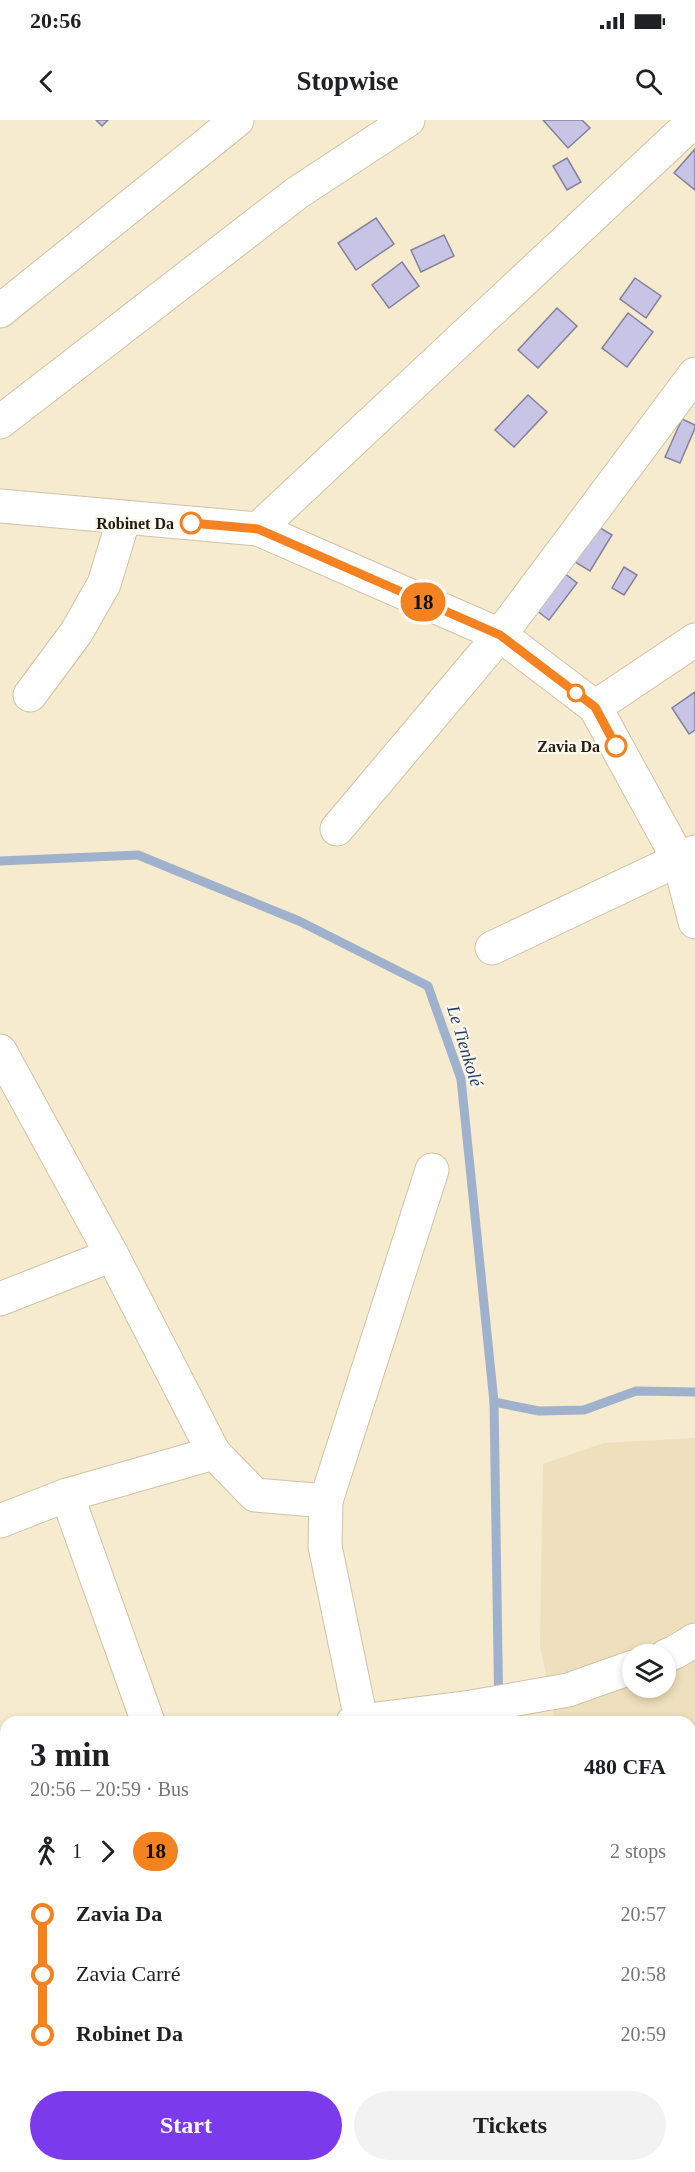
<!DOCTYPE html>
<meta charset="utf-8">
<style>
body{margin:0;font-family:"Times New Roman",serif;background:#f2f2f2;color:#202124;height:100vh;display:flex;flex-direction:column;font-size:22px;white-space:nowrap}
*{box-sizing:border-box;margin:0}
p{font-size:20px;color:#757577}
.icon{flex:none;width:33px;height:33px;fill:none;stroke:currentColor;stroke-width:2;stroke-linecap:round;stroke-linejoin:round}
.map{position:relative;flex:1;overflow:hidden}
.side{position:absolute;left:0px;top:1596px;width:696px;height:456px;display:flex;flex-direction:column;background:#fff;border-radius:18px 18px 0 0;box-shadow:0 3px 9px #0003}
.side>*{flex:none}
.badge{padding:0 12px;border-radius:20px;font-size:21px;line-height:39px}
.tools{position:absolute;left:622px;top:1524px;display:grid;gap:12px}
.tools a{display:grid;place-items:center;width:54px;height:54px;border-radius:50%;background:#fff;box-shadow:0 3px 9px #0003;font-size:30px}
.map>.badge{position:absolute;translate:-50% -50%;box-shadow:0 0 0 3px #fff}
.legs{display:flex;align-items:center;gap:9px;height:66px;padding:0 30px;font-size:20px}
.legs p{margin-inline-start:auto}
.headline{display:flex;align-items:center;justify-content:space-between;height:102px;padding:0 30px}
h1{font-size:33px;font-weight:700;line-height:45px}
.primary-button{display:flex;gap:12px;margin-top:auto;padding:12px 30px}
.primary-button a{flex:1;height:69px;border-radius:36px;background:#7c3aed;color:#fff;font-size:24px;font-weight:700;line-height:69px;text-align:center}
.primary-button a+a{background:#f2f2f2;color:#202124}
ul{padding:0 30px;list-style:none}
li{display:flex;align-items:center;gap:21px;height:60px;font-size:22px}
li i{display:grid;place-items:center;width:9px;height:100%;margin:0 8px;background:currentColor}
li i::after{content:'';width:15px;height:15px;margin:-8px;border:4px solid;border-radius:50%;background:#fff}
li p{margin-inline-start:auto}
li:first-child i{background:linear-gradient(#0000 50%,currentColor 0)}
li:last-child i{background:linear-gradient(currentColor 50%,#0000 0)}
.status{display:flex;justify-content:space-between;align-items:center;height:42px;padding:0 30px;background:#fff;direction:ltr}
.status svg{height:16px;fill:currentColor}
header{display:flex;justify-content:space-between;align-items:center;height:78px;padding:0 30px;background:#fff;font-size:27px;font-weight:700}
.map>svg:first-child{display:block}
</style>
<div class="status"><b>20:56</b><svg viewBox="0 0 49 12"><path d="M0 12V9h3v3zM5 12V6h3v6zM10 12V3h3v9zM15 12V0h3v12zM26 1h20v11H26zM47 4h2v5h-2z"/></svg></div>
<header><svg class="icon" aria-label="back" viewBox="0 0 24 24"><path d="M15 5l-7 7 7 7"/></svg>Stopwise<svg class="icon" aria-label="search" viewBox="0 0 24 24"><circle cx="10" cy="10" r="6"/><path d="M15 15l6 6"/></svg></header>
<div class="map">
<svg width="695" height="2052" viewBox="0 0 695 2052">
<rect width="100%" height="100%" fill="#f6ebce"/>
<path fill="#eee0bc" fill-rule="evenodd" d="M695 1318V1993L690 1980V1602H555L540 1525 543 1344 604 1323ZM633 1534H666V1568H633Z"/>
<g fill="none" stroke-linecap="round" stroke-linejoin="round">
<g stroke="#a0b1ce" stroke-width="9">
<path d="M0 741 138 735 299 801 428 866 461 959 494 1282 539 1291 584 1290 636 1271 695 1272"/>
<path d="M494 1282 499 1602"/>
<path d="M500 2046V2052"/>
</g>
</g>
<g fill="#c7c4e5" stroke="#84819b" stroke-width="1.5">
<path d="M96 0H108L102 6Z"/>
<path d="M543 0H582L590 8 568 28Z"/>
<path d="M695 29V70L674 53Z"/>
<path d="M567 38 581 62 567 70 553 46Z"/>
<path d="M376 98 394 124 356 150 338 123Z"/>
<path d="M444 115 454 136 421 152 411 130Z"/>
<path d="M402 142 419 166 389 188 372 165Z"/>
<path d="M635 158 661 176 646 198 620 179Z"/>
<path d="M557 188 577 206 538 248 518 230Z"/>
<path d="M628 193 653 212 627 247 602 228Z"/>
<path d="M528 275 547 292 514 327 495 310Z"/>
<path d="M682 299 695 305V308L680 343 665 337Z"/>
<path d="M597 406 612 415 590 451 575 442Z"/>
<path d="M624 447 637 455 624 475 612 468Z"/>
<path d="M559 449 577 463 549 500 531 486Z"/>
<path d="M695 572V610L689 614 672 588Z"/>
</g>
<g fill="none" stroke-linecap="round" stroke-linejoin="round">
<defs>
<g id="street">
<path d="M0 191 237 0"/>
<path d="M0 302 297 73 408 0"/>
<path d="M258 409 695 0"/>
<path d="M30 575 76 513 104 464 124 398"/>
<path d="M595 587 695 520"/>
<path d="M337 709 500 515 695 254"/>
<path d="M492 828 695 732"/>
<path d="M0 931 112 1135 214 1333 67 1375 0 1401"/>
<path d="M0 1179 112 1135"/>
<path d="M214 1333 255 1375 326 1381"/>
<path d="M67 1375 148 1602"/>
<path d="M666 1536 675 1532 695 1520"/>
<path d="M361 1600 325 1426 326 1381 432 1050"/>
<path d="M353 1602 471 1587 568 1570 633 1547"/>
<path d="M0 1661 6 1659"/>
<path d="M0 1896 6 1894"/>
<path d="M161 2052 174 2046"/>
</g>
<path id="secondary" d="M0 386 258 409 500 515 595 587 679 740 695 802"/>
</defs>
<use href="#street" stroke="#cec3a8" stroke-width="35"/>
<use href="#secondary" stroke="#cec3a8" stroke-width="35"/>
<use href="#street" stroke="#fff" stroke-width="33"/>
<use href="#secondary" stroke="#fff" stroke-width="33"/>
</g>
<g fill="none" stroke-linecap="round" stroke-linejoin="round">
<defs>
<path id="line-1" d="M191 403 258 409 500 515 595 587 616 626"/>
</defs>
<use href="#line-1" stroke="#fff" stroke-width="14"/>
<use href="#line-1" stroke="#f58220" stroke-width="9"/>
</g>
<g fill="#fff" stroke="#f58220" stroke-width="3">
<circle cx="191" cy="403" r="10"/>
<circle cx="576" cy="573" r="8"/>
<circle cx="616" cy="626" r="10"/>
</g>
<g text-anchor="middle" dominant-baseline="central" stroke-width="4.5" stroke-linejoin="round" paint-order="stroke">
<g font-size="16" font-weight="bold" fill="#201c11" stroke="#fdf8ed" text-anchor="end">
<text x="174" y="403">Robinet Da</text>
<text x="600" y="626">Zavia Da</text>
</g>
<g font-size="18" font-style="italic" fill="#223961" stroke="#fdf8ed">
<text transform="translate(465 926) rotate(73)">Le Tienkolé</text>
</g>
</g>
</svg>
<div class="tools">
<a><svg class="icon" aria-label="layers" viewBox="0 0 24 24"><path d="M12 4l9 5-9 5-9-5zM3 14l9 5 9-5"/></svg></a>
</div>
<b class="badge" style="left:423px;top:482px;background:#f58220;color:#111">18</b>
<section class="side">
<div class="headline"><div><h1>3 min</h1><p>20:56 – 20:59 · Bus</p></div><b>480 CFA</b></div>
<div class="legs"><svg class="icon" aria-label="walk" viewBox="0 0 24 24"><circle cx="13" cy="4" r="2"/><path d="M13 8l-2 6 4 7M11 14l-3 7M7 12l3-4h3l4 4"/></svg>1<svg class="icon" aria-label="forward" viewBox="0 0 24 24"><path d="M9 5l7 7-7 7"/></svg><b class="badge" style="background:#f58220;color:#111">18</b><p>2 stops</p></div>
<ul>
<li><i style="color:#f58220"></i><b>Zavia Da</b><p>20:57</p></li>
<li><i style="color:#f58220"></i><span>Zavia Carré</span><p>20:58</p></li>
<li><i style="color:#f58220"></i><b>Robinet Da</b><p>20:59</p></li>
</ul>
<div class="primary-button"><a>Start</a><a>Tickets</a></div>
</section>
</div>
